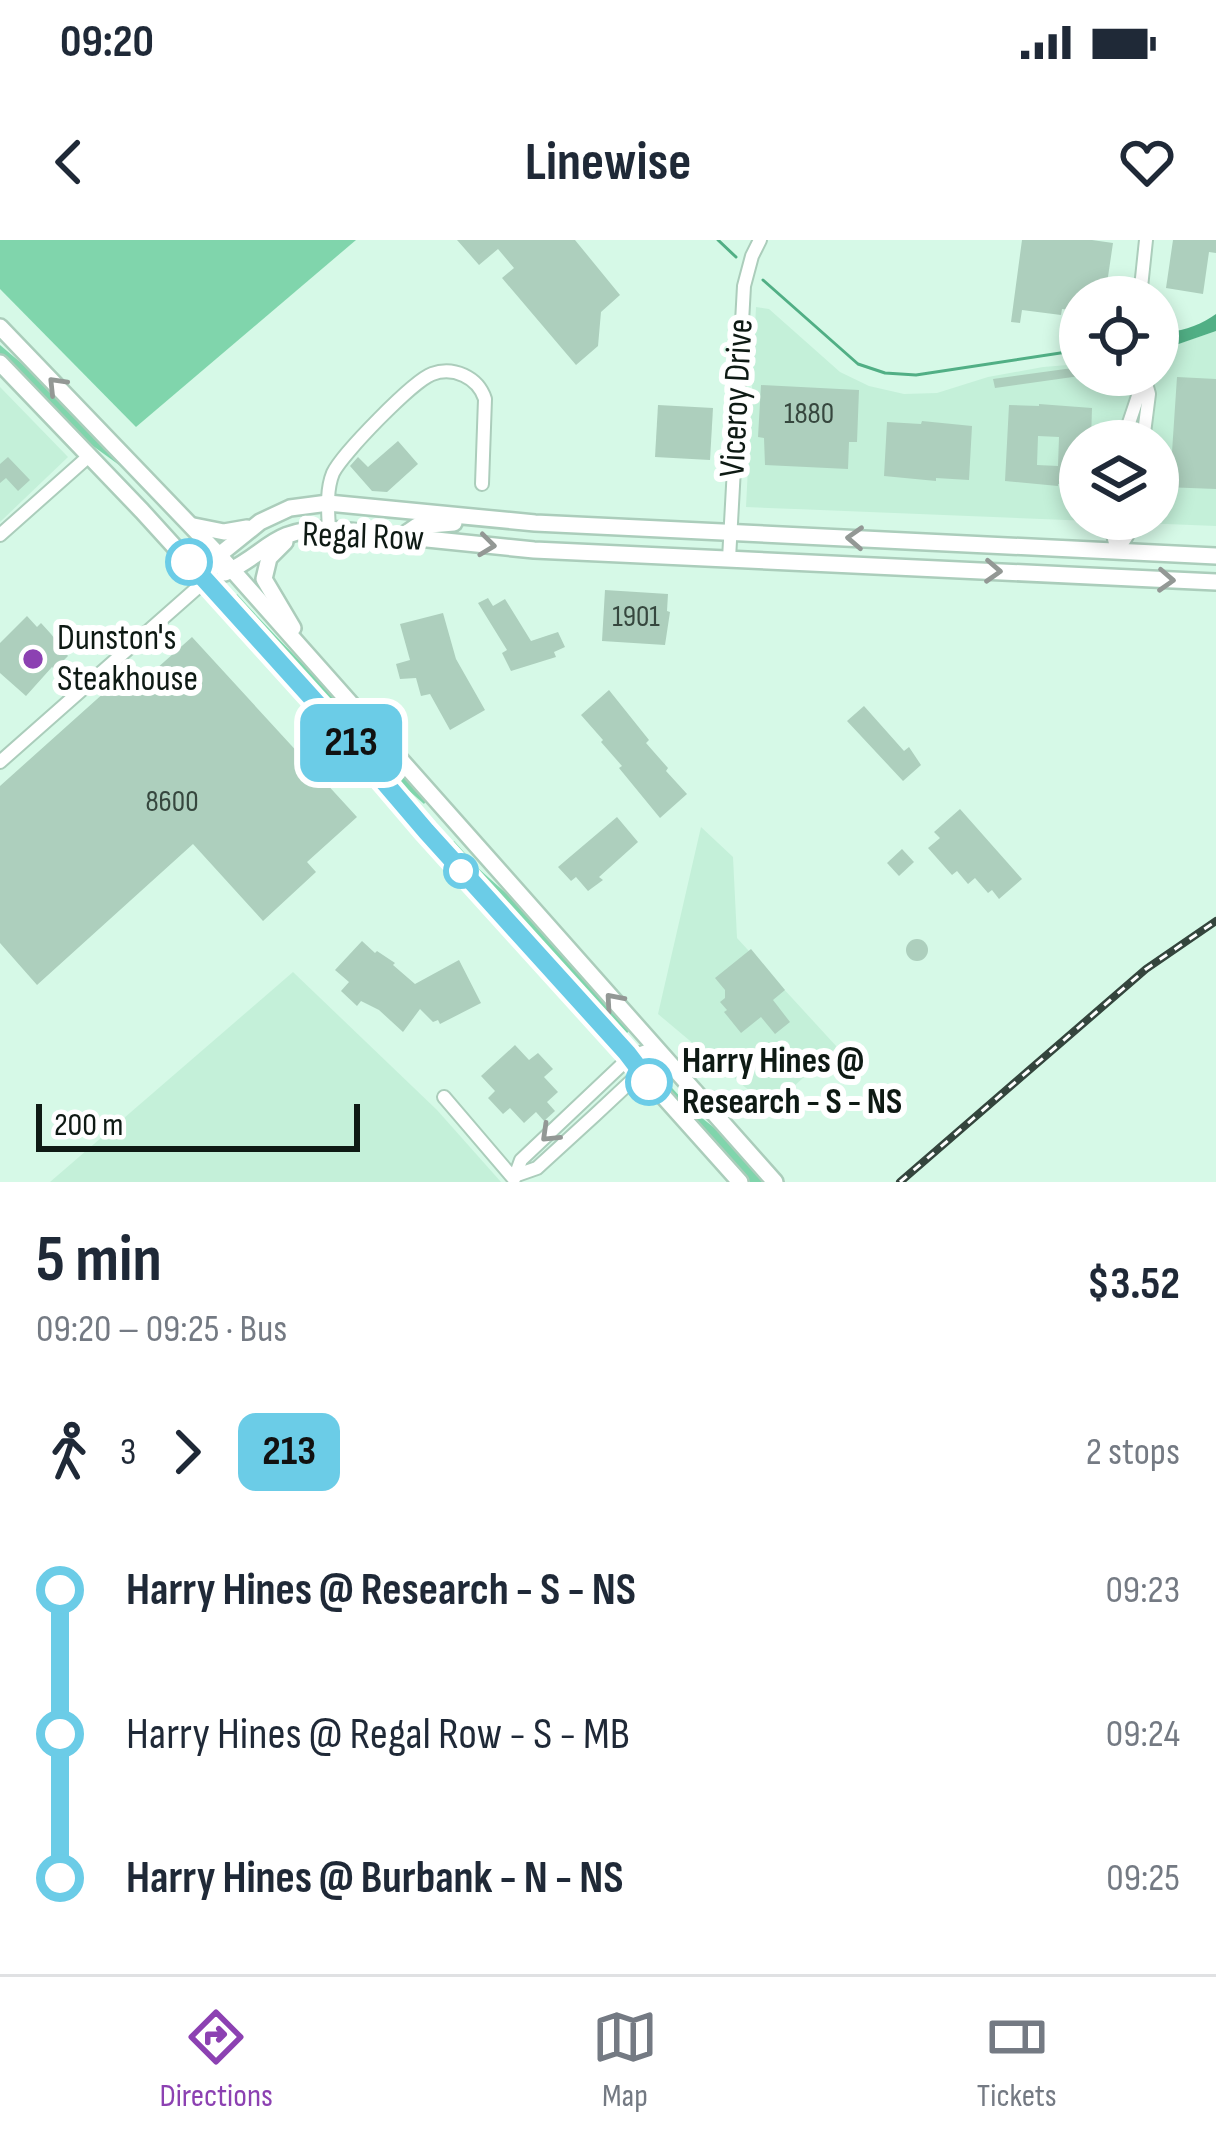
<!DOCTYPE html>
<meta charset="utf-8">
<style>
body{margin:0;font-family:"Sofia Sans Condensed",sans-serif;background:#f2f2f3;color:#1f2937;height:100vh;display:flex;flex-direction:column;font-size:45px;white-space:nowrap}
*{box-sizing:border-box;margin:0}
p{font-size:39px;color:#747a83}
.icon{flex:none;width:66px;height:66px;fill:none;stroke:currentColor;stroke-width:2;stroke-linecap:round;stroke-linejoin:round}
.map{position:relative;height:942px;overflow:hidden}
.sheet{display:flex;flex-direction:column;background:#fff;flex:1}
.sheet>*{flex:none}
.badge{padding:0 24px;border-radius:18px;font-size:42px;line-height:78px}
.controls{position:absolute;left:1059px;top:36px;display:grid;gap:24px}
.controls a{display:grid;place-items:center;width:120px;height:120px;border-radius:50%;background:#fff;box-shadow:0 6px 18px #0003;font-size:60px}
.scale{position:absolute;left:36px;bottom:30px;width:324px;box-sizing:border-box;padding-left:12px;border:6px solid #0e1a14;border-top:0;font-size:33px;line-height:42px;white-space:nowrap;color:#0e1a14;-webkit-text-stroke:9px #fff;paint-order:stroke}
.map>.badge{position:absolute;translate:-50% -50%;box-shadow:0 0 0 6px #fff}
.legs{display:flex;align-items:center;gap:18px;height:132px;padding:0 36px;font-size:39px}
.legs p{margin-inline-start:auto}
.headline{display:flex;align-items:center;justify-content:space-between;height:204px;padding:0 36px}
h1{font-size:66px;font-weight:700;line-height:90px}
ul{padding:0 36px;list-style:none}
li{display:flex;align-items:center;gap:42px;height:144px;font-size:45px}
li i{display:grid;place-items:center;width:18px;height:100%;margin:0 15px;background:currentColor}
li i::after{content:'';width:30px;height:30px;margin:-15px;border:9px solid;border-radius:50%;background:#fff}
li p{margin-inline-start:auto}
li:first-child i{background:linear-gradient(#0000 50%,currentColor 0)}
li:last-child i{background:linear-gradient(currentColor 50%,#0000 0)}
.status{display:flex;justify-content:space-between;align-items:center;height:84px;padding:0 60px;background:#fff;direction:ltr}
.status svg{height:33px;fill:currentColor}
header{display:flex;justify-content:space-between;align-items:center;height:156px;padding:0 36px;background:#fff;font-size:54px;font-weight:700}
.dock{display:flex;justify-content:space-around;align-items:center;height:168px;border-top:3px solid #e0e1e3;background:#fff;font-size:33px;color:#747a83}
.dock a{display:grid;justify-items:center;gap:6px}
.dock .active{color:#8c41b2}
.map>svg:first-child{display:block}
</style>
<div class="status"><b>09:20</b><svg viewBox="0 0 49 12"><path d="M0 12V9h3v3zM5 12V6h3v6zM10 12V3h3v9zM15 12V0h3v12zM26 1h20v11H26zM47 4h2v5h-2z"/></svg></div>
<header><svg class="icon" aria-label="back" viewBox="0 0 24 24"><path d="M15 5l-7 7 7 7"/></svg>Linewise<svg class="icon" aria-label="heart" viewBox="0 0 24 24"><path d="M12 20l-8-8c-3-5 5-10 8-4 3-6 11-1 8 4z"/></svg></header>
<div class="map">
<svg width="1216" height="942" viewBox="0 0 1216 942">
<rect width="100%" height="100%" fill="#d6f9e7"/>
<g fill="#c4f0d9" fill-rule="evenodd">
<path d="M756 67 769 69 840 132 869 146 904 154 937 153 988 137 1043 127 1080 124V135H1158V123L1169 107 1216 91V286L746 267ZM1080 201H1158V279H1080Z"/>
<path d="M0 147 68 217 0 282Z"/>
<path d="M701 587 733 617 737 698 837 807 770 868 658 774Z"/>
<path d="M293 732 437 870 501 942H50Z"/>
</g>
<g fill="#80d5ac">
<path d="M0 0H356L136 187 0 49Z"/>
<path d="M0 105 40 139 128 228 126 230 82 198 0 114Z"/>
<path d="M237 354C277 399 320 439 359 485L357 487 292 427 232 359Z"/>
<path d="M362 499 374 501 426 561 424 564 381 526 359 501Z"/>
<path d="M454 601 479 629 508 655 629 791 626 794 595 760 568 737 450 604Z"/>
<path d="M664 839 692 870 717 890 763 942H750L661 842Z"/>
</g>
<path fill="#51af85" d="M1216 74V91L1170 107 1160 122 1158 90C1176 95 1201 85 1216 74Z"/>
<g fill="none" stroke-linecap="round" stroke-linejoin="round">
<g stroke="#51af85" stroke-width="3">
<path d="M718 0 736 17"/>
<path d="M763 40 858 124 885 133 916 135 1080 110"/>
</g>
</g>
<g fill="#adcfbd" fill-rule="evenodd">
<path d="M457 0H575L620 55 601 72 598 106 576 125 502 38 514 28 498 9 479 25Z"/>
<path d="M1022 0H1092L1113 3 1105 57H1080V71L1062 69 1061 75 1022 70 1020 83 1011 82Z"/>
<path d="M1173 0H1216V13L1209 12 1203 54 1166 48Z"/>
<path d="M1080 127V136L995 148 993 139Z"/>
<path d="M1177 137 1216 139V249L1164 247 1166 214 1172 212Z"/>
<path d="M761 145 859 150 857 202H849L848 229 765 225 764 198 758 197Z"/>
<path d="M1039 164 1092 168 1091 201H1080V245L1058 244V246L1005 241 1009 165 1039 166ZM1038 196 1059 197 1058 226 1037 225Z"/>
<path d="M658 165 713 168 710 220 655 217Z"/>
<path d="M922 181 972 186 969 240 936 238V241L884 236 887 182 921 184Z"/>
<path d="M398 201 418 224 387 252 372 251 350 226 358 217 368 227Z"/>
<path d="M8 217 30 240 18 251 6 238 0 243V224Z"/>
<path d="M605 350 668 354 667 371 670 372 665 405 602 401Z"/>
<path d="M488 358 493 366 505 359 531 401 558 392 565 407 554 412 556 417 511 431 502 413 507 410 478 363Z"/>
<path d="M443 373 456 419 485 470 450 490 430 454 421 456 416 438 400 439 396 424 410 420 400 384Z"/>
<path d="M27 376 37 387 41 383 51 394 68 416 62 422 72 432 66 438 52 427 26 456 0 433V403Z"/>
<path d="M192 397 357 577 307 622 316 632 263 681 193 604 37 745 0 703V546L125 434 137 446Z"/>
<path d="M609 450 649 500 646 503 668 528 666 531 687 554 660 578 619 528 622 526 601 502 603 500 581 475Z"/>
<path d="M864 466 904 511 909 507 921 525 903 541 847 481Z"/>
<path d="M960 569 1022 639 999 659 992 650 988 653 975 638 968 644 957 631 952 635 928 608 940 598 934 592Z"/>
<path d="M617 577 638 602 599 637 603 640 588 651 576 637 571 641 558 627Z"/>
<path d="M902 609 914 622 899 636 887 623Z"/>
<circle cx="917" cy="710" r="11"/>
<path d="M362 701 375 713 377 711 395 723 393 725 415 744 459 720 481 763 440 784 438 780 433 782 420 769 403 792 379 770 361 761 357 766 341 751 349 742 335 730Z"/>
<path d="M751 709 785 750 773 760 790 782 775 794 761 777 741 793 724 772 727 770 720 762 725 758V750L715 738Z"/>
<path d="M515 805 529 820 538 813 553 829 544 837 558 852 547 862 555 871 544 881 536 872 524 883 510 868 503 874 488 858 495 851 481 836Z"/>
</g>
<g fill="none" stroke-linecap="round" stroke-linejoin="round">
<defs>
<g id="minor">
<path d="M1140 57 1146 0"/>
<path d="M1123 201 1145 135"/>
<path d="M1143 201 1149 154 1145 140"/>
<path d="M1113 279V295L1117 311"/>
<path d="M329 289C328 271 326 250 333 233 342 214 413 141 432 134 453 126 478 137 485 159L482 244"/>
<path d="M0 295 89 216"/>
<path d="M1117 311 1127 296 1129 279"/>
<path d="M729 319 744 46 752 16 760 0"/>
<path d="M0 522 205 341"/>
<path d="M444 857 514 939 521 920 630 817 654 808"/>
<path d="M517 935 537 928 595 875 641 832 654 809"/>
</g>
<g id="major">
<path d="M0 87 219 315 775 942"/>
<path d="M0 123 142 271 321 468 426 591 740 942"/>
<path d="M194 286 224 292 247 288"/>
<path d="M404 295 417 286 454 283"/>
<path d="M285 302 269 318 264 339 293 388"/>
<path d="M225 333C270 312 270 289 329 289L534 310 1216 342"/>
<path d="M205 341 219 315 260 282 290 268 328 263 535 283 1216 316"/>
</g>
</defs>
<use href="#minor" stroke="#abcdbb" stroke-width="16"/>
<use href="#major" stroke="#abcdbb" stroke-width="20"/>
<use href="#minor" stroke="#fff" stroke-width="12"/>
<use href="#major" stroke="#fff" stroke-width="15"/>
<defs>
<path id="rail" d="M900 942 1146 729 1216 681"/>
</defs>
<use href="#rail" stroke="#34453d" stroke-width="8"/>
<use href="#rail" stroke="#fff" stroke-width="3" stroke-dasharray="9" stroke-linecap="butt"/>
</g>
<defs><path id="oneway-chevron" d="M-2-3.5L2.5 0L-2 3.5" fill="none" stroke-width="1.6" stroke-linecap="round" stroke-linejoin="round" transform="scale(3)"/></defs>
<g stroke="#939895">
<use href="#oneway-chevron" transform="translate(56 145) rotate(-134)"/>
<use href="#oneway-chevron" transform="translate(855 298) rotate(-177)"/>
<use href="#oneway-chevron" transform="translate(487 305) rotate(7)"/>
<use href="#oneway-chevron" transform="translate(993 331) rotate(3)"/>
<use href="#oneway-chevron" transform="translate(1166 340) rotate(3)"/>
<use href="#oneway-chevron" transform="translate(613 761) rotate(-131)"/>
<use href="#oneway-chevron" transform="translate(549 894) rotate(136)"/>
</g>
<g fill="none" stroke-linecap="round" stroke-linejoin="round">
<defs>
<path id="line-1" d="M189 322 321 468 426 591 627 813 649 842"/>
</defs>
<use href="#line-1" stroke="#fff" stroke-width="27"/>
<use href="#line-1" stroke="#6bcce7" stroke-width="18"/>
</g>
<g fill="#fff" stroke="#6bcce7" stroke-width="6">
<circle cx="189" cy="322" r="21"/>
<circle cx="461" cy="631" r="15"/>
<circle cx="649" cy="842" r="21"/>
</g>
<circle fill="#8c41b2" stroke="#fff" stroke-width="4.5" cx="33" cy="419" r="12"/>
<g text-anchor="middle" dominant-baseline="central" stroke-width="12" stroke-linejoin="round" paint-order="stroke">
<g font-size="30" fill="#36473e">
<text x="809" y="174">1880</text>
<text x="636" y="377">1901</text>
<text x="172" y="562">8600</text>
</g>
<g font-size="36" fill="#0e1a14" stroke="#fff">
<text transform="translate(737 158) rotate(-87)">Viceroy Drive</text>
<text transform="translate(363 297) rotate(2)">Regal Row</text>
</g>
<g font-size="36" fill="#0e1a14" stroke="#fff" text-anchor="start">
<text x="57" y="398">Dunston's<tspan x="57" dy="41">Steakhouse</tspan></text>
</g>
<g font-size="36" font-weight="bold" fill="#0e1a14" stroke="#fff" text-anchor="start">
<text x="682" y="821">Harry Hines @<tspan x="682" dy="41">Research - S - NS</tspan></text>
</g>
</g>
</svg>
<div class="controls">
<a><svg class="icon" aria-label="locate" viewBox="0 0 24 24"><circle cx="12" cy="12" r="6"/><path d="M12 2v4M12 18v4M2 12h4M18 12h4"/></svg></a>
<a><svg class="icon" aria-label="layers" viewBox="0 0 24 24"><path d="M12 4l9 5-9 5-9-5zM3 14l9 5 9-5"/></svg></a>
</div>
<div class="scale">200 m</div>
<b class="badge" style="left:351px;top:503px;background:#6bcce7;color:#111">213</b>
</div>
<section class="sheet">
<div class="headline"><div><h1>5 min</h1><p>09:20 – 09:25 · Bus</p></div><b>$3.52</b></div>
<div class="legs"><svg class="icon" aria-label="walk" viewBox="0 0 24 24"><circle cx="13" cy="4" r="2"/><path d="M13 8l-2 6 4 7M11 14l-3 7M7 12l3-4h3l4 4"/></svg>3<svg class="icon" aria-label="forward" viewBox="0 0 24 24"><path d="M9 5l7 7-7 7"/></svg><b class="badge" style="background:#6bcce7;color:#111">213</b><p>2 stops</p></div>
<ul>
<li><i style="color:#6bcce7"></i><b>Harry Hines @ Research - S - NS</b><p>09:23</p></li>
<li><i style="color:#6bcce7"></i><span>Harry Hines @ Regal Row - S - MB</span><p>09:24</p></li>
<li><i style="color:#6bcce7"></i><b>Harry Hines @ Burbank - N - NS</b><p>09:25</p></li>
</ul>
</section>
<nav class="dock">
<a class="active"><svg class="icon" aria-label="directions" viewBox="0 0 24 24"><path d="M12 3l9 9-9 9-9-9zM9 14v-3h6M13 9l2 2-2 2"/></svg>Directions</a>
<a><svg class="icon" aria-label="map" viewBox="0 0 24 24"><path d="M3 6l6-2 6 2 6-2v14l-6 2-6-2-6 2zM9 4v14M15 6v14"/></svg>Map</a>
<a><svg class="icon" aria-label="tickets" viewBox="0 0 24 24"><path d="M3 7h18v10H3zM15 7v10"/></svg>Tickets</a>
</nav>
